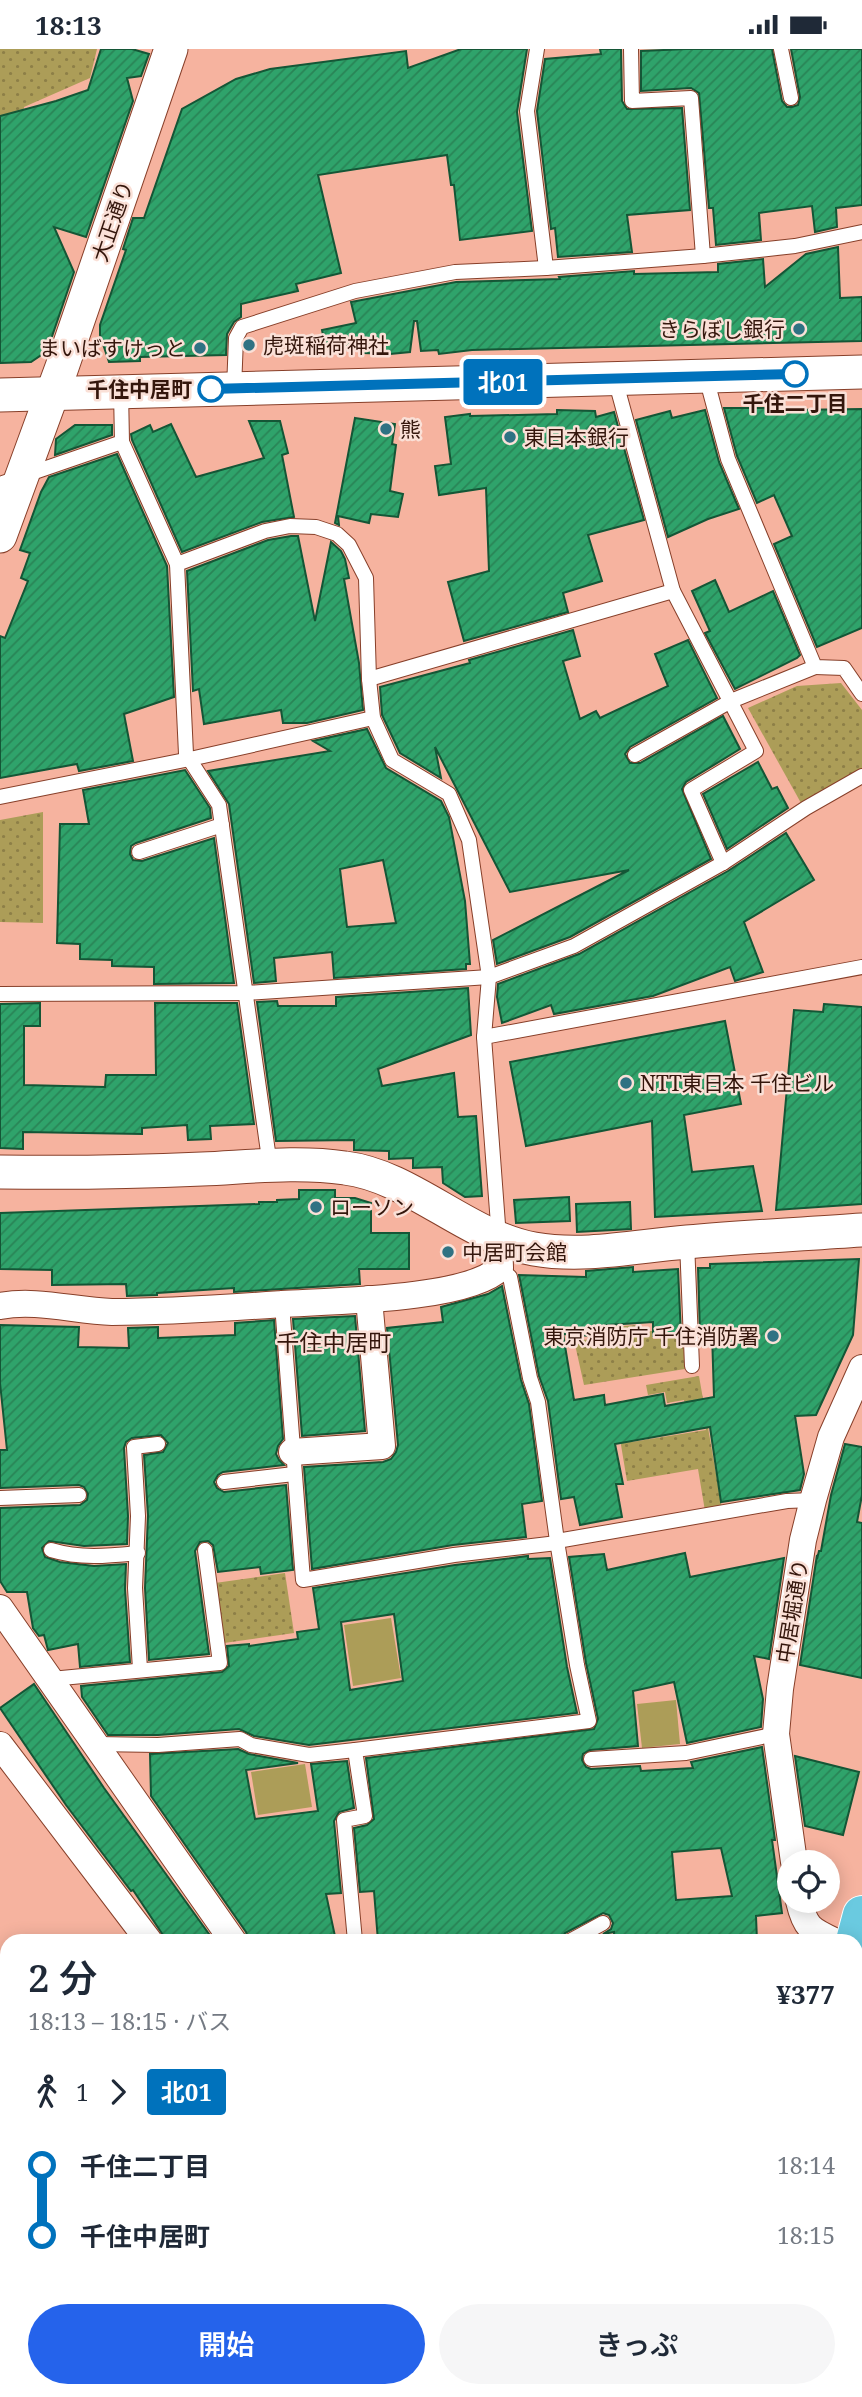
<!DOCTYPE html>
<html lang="ja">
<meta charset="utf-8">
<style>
body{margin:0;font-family:"Noto Serif","Noto Sans JP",serif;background:#f6f6f7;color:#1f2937;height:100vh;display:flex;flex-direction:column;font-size:26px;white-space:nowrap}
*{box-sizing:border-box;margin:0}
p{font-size:23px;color:#747a83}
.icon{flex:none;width:38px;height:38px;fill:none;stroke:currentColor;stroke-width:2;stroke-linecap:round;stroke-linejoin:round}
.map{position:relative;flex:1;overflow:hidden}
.side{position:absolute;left:0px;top:1885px;width:863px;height:464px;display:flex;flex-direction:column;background:#fff;border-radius:21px 21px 0 0;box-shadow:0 4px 18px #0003}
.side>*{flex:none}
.badge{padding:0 14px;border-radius:5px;font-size:24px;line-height:46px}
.controls{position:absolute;left:777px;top:1801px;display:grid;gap:14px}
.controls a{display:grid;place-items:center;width:63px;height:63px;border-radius:50%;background:#fff;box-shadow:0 4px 18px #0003;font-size:35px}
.map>.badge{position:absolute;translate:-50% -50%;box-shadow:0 0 0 4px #fff}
.legs{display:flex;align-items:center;gap:10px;height:77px;padding:0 28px;font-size:23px}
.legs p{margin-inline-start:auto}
.head{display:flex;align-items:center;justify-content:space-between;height:119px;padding:0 28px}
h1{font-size:38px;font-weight:600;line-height:52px}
.cta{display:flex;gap:14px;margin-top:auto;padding:14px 28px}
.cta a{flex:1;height:80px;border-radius:42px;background:#2563eb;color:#fff;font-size:28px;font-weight:600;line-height:80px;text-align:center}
.cta a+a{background:#f6f6f7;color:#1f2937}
ul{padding:0 28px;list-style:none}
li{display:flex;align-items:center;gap:24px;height:70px;font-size:26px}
li i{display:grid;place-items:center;width:10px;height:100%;margin:0 9px;background:currentColor}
li i::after{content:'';width:18px;height:18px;margin:-9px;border:5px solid;border-radius:50%;background:#fff}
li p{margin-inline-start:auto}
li:first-child i{background:linear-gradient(#0000 50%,currentColor 0)}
li:last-child i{background:linear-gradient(currentColor 50%,#0000 0)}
.status{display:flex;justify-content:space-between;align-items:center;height:49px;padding:0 35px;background:#fff;direction:ltr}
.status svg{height:19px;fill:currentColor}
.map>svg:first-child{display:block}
</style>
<div class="status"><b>18:13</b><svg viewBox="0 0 49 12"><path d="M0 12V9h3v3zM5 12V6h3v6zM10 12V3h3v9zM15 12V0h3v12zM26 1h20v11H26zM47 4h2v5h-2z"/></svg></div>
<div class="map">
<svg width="862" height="2348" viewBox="0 0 862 2348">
<defs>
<pattern id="park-dots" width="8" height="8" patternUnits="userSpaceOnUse" patternTransform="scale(1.75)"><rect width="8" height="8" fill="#ac9d58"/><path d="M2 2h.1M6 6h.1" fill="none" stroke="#8d7f47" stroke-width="1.8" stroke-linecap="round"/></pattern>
<pattern id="building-hatch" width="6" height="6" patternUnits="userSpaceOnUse" patternTransform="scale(1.75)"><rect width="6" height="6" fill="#2fa36b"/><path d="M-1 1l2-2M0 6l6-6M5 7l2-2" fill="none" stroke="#298456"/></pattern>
</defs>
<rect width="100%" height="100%" fill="#f6b39f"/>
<g fill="#ac9d58">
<path d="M391 1569 401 1629 353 1637 344 1576Z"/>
<path d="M676 1651 680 1695 642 1699 637 1655Z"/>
<path d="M305 1715 312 1758 258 1766 251 1723Z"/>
</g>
<g fill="url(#park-dots)">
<path d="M0 0H97L90 29 24 58 20 93 0 91Z"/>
<path d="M841 634 862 661V720L801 754 748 659 797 637Z"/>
<path d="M43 763V874L0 873V771Z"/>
<path d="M636 1276 637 1283 652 1282 653 1290 683 1288 685 1320 584 1336 574 1291 612 1290V1278Z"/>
<path d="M699 1327 722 1459 705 1462 698 1420 627 1432 620 1390 631 1388 632 1393 706 1381 702 1358 686 1361 684 1351 667 1354 665 1343 648 1346 646 1336Z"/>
<path d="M285 1524 294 1584 224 1594 215 1534Z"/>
</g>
<g fill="url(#building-hatch)" stroke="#145636" stroke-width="2" fill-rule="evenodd">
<path d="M101 0H132L149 5 141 27 127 29 133 52 86 188 54 178 74 223 47 302 31 313 0 314V67L56 52 88 41Z"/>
<path d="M461 0H527L517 63 532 182 460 191 454 136H451L447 106 318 126 341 224 296 235 298 242 241 255V268L234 273 227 285 226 306 140 308V312L109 313 100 286V276L126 201 123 200 133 169H144L182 60 236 30 270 20 406 2 408 19Z"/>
<path d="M600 0H621L622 52 627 60 682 59 690 161 627 166 632 203 558 208 555 179 551 180 537 62 545 10 601 5Z"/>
<path d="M686 0H772L782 52 787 58H792L798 56 800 48 791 0H862V156L836 159 837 178 815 183 812 157 759 164 761 191 716 196 713 159H709L699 44 691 39 641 42V2Z"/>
<path d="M838 198 840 249 862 248V292L472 301 439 305 438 301 421 302 417 272H414L410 303 390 305 363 304 362 301H326L322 281 356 274 351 253 456 233 560 230 559 228 634 222V225L718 223V215L763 210 765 238 806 205Z"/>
<path d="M724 359H791V361L862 360V579L817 598 774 495 792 487 774 446 757 454 737 407Z"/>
<path d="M557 361 595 362 596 368 614 363 644 471 588 486 602 532 563 544 568 563 464 592 448 533 489 522 486 439 439 446 435 417 451 415 445 368 470 365V367L557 365Z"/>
<path d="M705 361 719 413 739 460 708 470 668 488 636 371 670 362 672 369Z"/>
<path d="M355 369 395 375 392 395 396 396 390 442 403 445 398 468 371 465 369 474 338 467 339 476 335 474Z"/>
<path d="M249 372H280L288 404 282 406 294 468 262 473 182 503 132 391 131 385 150 376 153 383 171 375 196 428 264 409Z"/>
<path d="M75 376H112V386L55 406 56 390Z"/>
<path d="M117 405 167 517 174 648 124 665 133 712 79 722 77 715 0 729V587L5 589 28 532 21 529 30 504 20 501 41 443 49 428Z"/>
<path d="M291 487H298L315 572 331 493 341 502 345 510 349 529 344 530 359 614 363 661 307 674H283L281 661 204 675 199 640 193 642 187 522 268 491Z"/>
<path d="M715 531 729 563 773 542 800 606 797 609 735 640 705 584 710 582 692 542Z"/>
<path d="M573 581 580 607 563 612 580 670 596 662 600 669 668 637 655 605 688 591 717 649 630 698 625 705 630 714H640L723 667 740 700 686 733 682 740 711 810 570 888 497 915 493 891 629 821 510 843 435 698 441 729 400 704 382 666 380 638 470 614 469 611Z"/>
<path d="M367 680 386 719 441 752 449 768 465 852 470 915H466V920L334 929 332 903 274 909 276 932 254 934 229 755 208 722 330 702 313 692ZM383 811 396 874 347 878 340 820Z"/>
<path d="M758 713 772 740 777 738 788 759 727 800 703 745Z"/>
<path d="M185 721 210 759 211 769 136 794 131 797 130 805 133 811 142 812 214 789 234 934 154 935V918L112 917V911L80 910V895L57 894 60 775H89L83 741Z"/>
<path d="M786 784 814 831 744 873 763 923 735 932 730 918 653 947 554 965 551 956 502 974 497 948 498 935 579 905 728 822Z"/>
<path d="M468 939 471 986 378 1020 382 1037 454 1024 458 1068 476 1067 482 1147 465 1148 443 1134 442 1118 413 1119V1109L389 1110V1102L354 1101V1091L276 1092 257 953 277 952 278 957H336V948Z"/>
<path d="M40 954V977H24V1036L105 1038 106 1026H156L155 954H237L254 1075 210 1077 211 1090 188 1091 187 1076 142 1079V1085L23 1083V1100L0 1099V955Z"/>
<path d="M824 955 862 958V1155L776 1161 794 961 823 963Z"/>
<path d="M725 972 741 1055 684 1066 692 1123 753 1117 762 1162 655 1168 652 1072 526 1097 510 1013Z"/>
<path d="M299 1141H335V1149H355L371 1154V1184H409V1220H359L360 1235 234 1243V1239L157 1244V1246L127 1247 126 1235 52 1236V1221L0 1220V1164L259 1155V1153H277V1151L299 1150Z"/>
<path d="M569 1148 570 1172 516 1174 514 1151Z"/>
<path d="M630 1153 631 1180 577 1183 576 1155Z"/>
<path d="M859 1210 853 1286 816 1366 795 1367 804 1425 800 1441 721 1453 710 1378 615 1395 623 1435H616L622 1468 580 1476 574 1448 561 1450 548 1352 539 1327 519 1226 586 1228V1222L633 1218V1223L678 1220 681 1286 653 1287V1273L607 1276 606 1288 563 1285 574 1351 604 1346 605 1356 663 1345 665 1357 714 1348 712 1284 700 1285 698 1219H710V1215Z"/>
<path d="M502 1237 521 1331 529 1355 542 1452 522 1455 526 1488 453 1496 312 1520 304 1418 383 1413 391 1410 396 1403 398 1396 387 1279 443 1273 441 1258 488 1245Z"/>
<path d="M355 1267 365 1382 302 1387 293 1270Z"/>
<path d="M274 1271 283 1390 278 1397 276 1405 279 1411 284 1416 223 1423 218 1426 214 1433 217 1439 224 1443 286 1436 293 1521 261 1525 260 1518 218 1523 213 1496 208 1492 200 1493 195 1502 209 1605 149 1611 145 1539 148 1466 144 1406 163 1403 168 1394 161 1386 132 1389 126 1393 124 1399 128 1467 127 1495 84 1497 49 1492 42 1499 45 1508 60 1513 94 1517 126 1515 125 1540 130 1613 80 1618 78 1595 48 1601 44 1586 39 1587 33 1579 27 1543H7L0 1532V1459L80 1456 87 1451 88 1445 84 1438 79 1436 0 1439V1401H7L0 1334V1276L79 1278 78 1298 129 1299 128 1279 158 1278V1289L235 1286V1274Z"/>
<path d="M845 1395 862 1398V1446L857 1473 862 1474V1629L800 1616 817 1506V1510L819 1502H821L831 1446Z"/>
<path d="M685 1504 690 1528 784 1509 769 1610 754 1607 763 1650 761 1678 687 1694 674 1633 633 1642 638 1697 590 1701 583 1705 582 1711 586 1718 591 1720 640 1717 641 1722 693 1719 691 1713 762 1698 775 1791H772L782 1864 756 1867 757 1892H614V1883L603 1885 611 1880 613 1874 609 1866 603 1864 565 1884 561 1890 550 1892V1890L455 1892 454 1887 378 1892 374 1842 360 1843 354 1779 367 1776 374 1770 366 1709 594 1680 598 1670 586 1614 569 1508 604 1505 607 1521ZM721 1799 732 1847 676 1851 672 1803Z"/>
<path d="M528 1507V1510L550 1509 567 1618 577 1664 309 1696 254 1687 239 1680 158 1686H108L82 1648 81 1637 222 1623 229 1617 227 1597 249 1595V1597L298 1590 297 1583 319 1580 313 1539 455 1516ZM394 1565 403 1632 350 1641 341 1573Z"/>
<path d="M34 1635 104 1739 214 1892H167L133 1841 131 1842 66 1756 0 1659Z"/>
<path d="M238 1700 249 1705 298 1714 246 1721 255 1770 318 1762 311 1715 347 1712 354 1759 339 1763 334 1772 341 1844 326 1845 336 1892H249L246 1883 151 1747 150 1705Z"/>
<path d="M795 1707 859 1723 843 1786 805 1777Z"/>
</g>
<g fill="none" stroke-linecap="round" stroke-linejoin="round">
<defs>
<g id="service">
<path d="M537 0 527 62 546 219"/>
<path d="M631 0 632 52 691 49 703 207"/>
<path d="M781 0 791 49"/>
<path d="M706 328 728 410 815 618 844 619 862 645"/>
<path d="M615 330 673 542 756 702 691 741 723 814"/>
<path d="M234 340 236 289 242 278 355 242 455 223 546 219 703 207 795 197 862 183"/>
<path d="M121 342 122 393"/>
<path d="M0 435 122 393 177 515"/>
<path d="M369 630 673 542"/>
<path d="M635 706 731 652 815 618"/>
<path d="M0 748 190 710 373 669"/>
<path d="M139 803 222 776"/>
<path d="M0 945 246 944 489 928 574 897 723 814 806 759 862 727"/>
<path d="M484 988 862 918"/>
<path d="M270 1117 219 756 186 705 177 515 265 482 290 477 316 478 337 485 349 496 366 529 369 630 373 669 392 711 449 745 469 791 489 928 484 988 499 1189"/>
<path d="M687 1193 692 1317"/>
<path d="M282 1255 303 1531 454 1506 557 1494"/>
<path d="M224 1433 294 1425"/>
<path d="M0 1449 79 1446"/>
<path d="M557 1492 787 1452 813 1451"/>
<path d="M51 1501C81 1510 108 1507 138 1504"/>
<path d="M140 1620 135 1539 138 1467 134 1398 158 1395"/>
<path d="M51 1630 220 1614 205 1501"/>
<path d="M95 1695 158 1696 240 1690 251 1696 309 1706 355 1701"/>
<path d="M591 1710 686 1704 776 1685"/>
<path d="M355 1892 344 1771 365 1767 355 1701 589 1672 577 1616 557 1492 538 1353 530 1329 510 1228 500 1219"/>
<path d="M570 1892 603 1874"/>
<path d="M0 2305 7 2304"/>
<path d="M47 2342 49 2348"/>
<path d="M198 2348 220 2342"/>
<path d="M576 2348 579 2342"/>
</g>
<g id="minor">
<path d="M0 1257C37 1250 75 1262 112 1263 169 1263 225 1259 282 1255 331 1252 468 1251 500 1219L499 1190"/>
<path d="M292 1403 382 1397 369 1250"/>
<path d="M0 1559 233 1892"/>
<path d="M0 1696 149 1892"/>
<path d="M794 1813 776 1685 780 1640 803 1491 813 1451 831 1388 862 1319"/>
<path d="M799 1852C805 1878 810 1881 834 1892"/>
<path d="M475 2342 483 2348"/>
</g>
<g id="tertiary">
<path d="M0 346 862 323"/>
<path d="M0 487 62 318 171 0"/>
<path d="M0 1123C67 1124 134 1123 202 1120 249 1118 298 1112 345 1119 411 1127 467 1188 534 1200 584 1209 637 1197 687 1193 745 1188 804 1185 862 1181"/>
</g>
<g id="trunk">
<path d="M855 1892 862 1866"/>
<path d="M856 2134 862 2111"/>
<path d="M729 2348 731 2342"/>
<path d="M798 2348 799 2342"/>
</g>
</defs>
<use href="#service" stroke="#873f29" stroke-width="16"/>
<use href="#minor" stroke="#873f29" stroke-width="28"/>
<use href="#tertiary" stroke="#873f29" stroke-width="35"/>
<use href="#trunk" stroke="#fff" stroke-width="40"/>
<use href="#service" stroke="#fff" stroke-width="14"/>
<use href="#minor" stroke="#fff" stroke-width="26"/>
<use href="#tertiary" stroke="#fff" stroke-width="33"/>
<use href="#trunk" stroke="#6acae0" stroke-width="38"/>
</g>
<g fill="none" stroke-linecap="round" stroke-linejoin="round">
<defs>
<path id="line-1" d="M211 340 795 325"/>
</defs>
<use href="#line-1" stroke="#fff" stroke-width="16"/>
<use href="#line-1" stroke="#0072bc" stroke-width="10"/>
</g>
<g fill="#2f7283" stroke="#fae0d7" stroke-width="2.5">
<circle cx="799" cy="280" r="7"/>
<circle cx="249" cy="296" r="7"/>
<circle cx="200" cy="299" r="7"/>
<circle cx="386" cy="380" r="7"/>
<circle cx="510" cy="388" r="7"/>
<circle cx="626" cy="1034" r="7"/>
<circle cx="316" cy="1158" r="7"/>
<circle cx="448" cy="1203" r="7"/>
<circle cx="773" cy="1287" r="7"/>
</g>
<g fill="#fff" stroke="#0072bc" stroke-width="3.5">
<circle cx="795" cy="325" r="12"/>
<circle cx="211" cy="340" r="12"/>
</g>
<g text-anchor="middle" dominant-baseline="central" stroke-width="5" stroke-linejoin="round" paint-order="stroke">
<g font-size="21" fill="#34160c" stroke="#fae0d7">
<text transform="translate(112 172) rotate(-71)">大正通り</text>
<text transform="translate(792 1562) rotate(-81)">中居堀通り</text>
</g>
<g font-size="21" fill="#34160c" stroke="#fae0d7" text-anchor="start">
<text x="785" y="280" text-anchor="end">きらぼし銀行</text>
<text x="263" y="296">虎斑稲荷神社</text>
<text x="186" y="299" text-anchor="end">まいばすけっと</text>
<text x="400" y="380">熊</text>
<text x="524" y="388">東日本銀行</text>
<text x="640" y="1034">NTT東日本 千住ビル</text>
<text x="330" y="1158">ローソン</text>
<text x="462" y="1203">中居町会館</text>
<text x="759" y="1287" text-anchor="end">東京消防庁 千住消防署</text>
</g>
<g font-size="21" font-weight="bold" fill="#34160c" stroke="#fae0d7" text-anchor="end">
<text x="192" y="340">千住中居町</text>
<text x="795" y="354" text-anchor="middle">千住二丁目</text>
</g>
<g font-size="23" fill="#34160c" stroke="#fae0d7">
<text x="334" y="1293">千住中居町</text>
</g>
</g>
</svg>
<div class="controls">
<a><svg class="icon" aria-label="locate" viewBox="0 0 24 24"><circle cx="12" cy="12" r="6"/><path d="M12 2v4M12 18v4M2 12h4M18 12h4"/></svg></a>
</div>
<b class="badge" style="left:503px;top:333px;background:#0072bc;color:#fff">北01</b>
<section class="side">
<div class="head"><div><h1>2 分</h1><p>18:13 – 18:15 · バス</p></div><b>¥377</b></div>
<div class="legs"><svg class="icon" aria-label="walk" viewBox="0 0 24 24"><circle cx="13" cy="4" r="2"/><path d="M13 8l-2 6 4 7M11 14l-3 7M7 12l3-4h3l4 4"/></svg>1<svg class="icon" aria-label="forward" viewBox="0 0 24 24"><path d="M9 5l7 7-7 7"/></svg><b class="badge" style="background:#0072bc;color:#fff">北01</b></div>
<ul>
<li><i style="color:#0072bc"></i><b>千住二丁目</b><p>18:14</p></li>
<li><i style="color:#0072bc"></i><b>千住中居町</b><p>18:15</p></li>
</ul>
<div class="cta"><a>開始</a><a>きっぷ</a></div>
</section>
</div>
